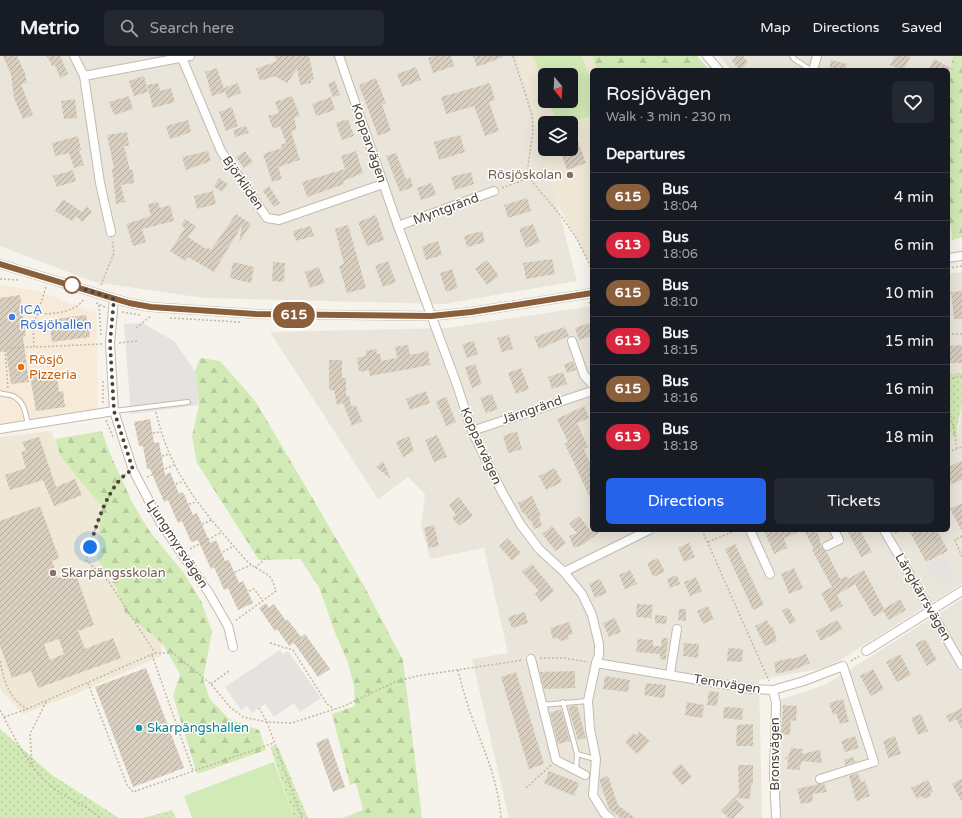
<!DOCTYPE html>
<meta charset="utf-8">
<style>
body{margin:0;font-family:"Varela Round",sans-serif;background:#242831;color:#f1f3f6;height:100vh;display:flex;flex-direction:column;font-size:15px;white-space:nowrap}
*{box-sizing:border-box;margin:0}
p{font-size:13px;color:#9ea1a6}
.icon{flex:none;width:22px;height:22px;fill:none;stroke:currentColor;stroke-width:2;stroke-linecap:round;stroke-linejoin:round}
.map{position:relative;flex:1;overflow:hidden}
.drawer{position:absolute;left:590px;top:12px;width:360px;height:464px;display:flex;flex-direction:column;background:#171b24;border-radius:6px;box-shadow:0 4px 16px #0002}
.drawer>*{flex:none}
.badge{padding:0 8px;border-radius:13px;font-size:14px;line-height:26px}
.needle{width:26px;rotate:162deg}
.buttons{position:absolute;left:538px;top:12px;display:grid;gap:8px}
.buttons a{display:grid;place-items:center;width:40px;height:40px;border-radius:6px;background:#171b24;box-shadow:0 4px 16px #0002;font-size:20px}
.you{position:absolute;width:20px;height:20px;margin:-10px;border:3px solid #fff;border-radius:50%;background:#1a73e8;box-shadow:0 0 0 6px #1a73e833}
.map>.badge{position:absolute;translate:-50% -50%;box-shadow:0 0 0 2px #fff}
h2{padding:0 16px;font-size:15px;line-height:36px}
.round{display:grid;place-items:center;flex:none;width:42px;height:42px;border-radius:6px;background:#242831}
.summary{display:flex;align-items:center;justify-content:space-between;height:68px;padding:0 16px}
h1{font-size:19px;font-weight:600;line-height:30px}
.cta{display:flex;gap:8px;margin-top:auto;padding:8px 16px}
.cta a{flex:1;height:46px;border-radius:6px;background:#2563eb;color:#fff;font-size:16px;font-weight:600;line-height:46px;text-align:center}
.cta a+a{background:#242831;color:#f1f3f6}
ul{padding:0;list-style:none}
li{display:flex;align-items:center;gap:12px;height:48px;padding:0 16px;border-top:1px solid #363941}
li div{flex:1}
li b{display:block;font-size:15px}
li em{font-style:normal}
li .badge{min-width:44px;font-weight:700;text-align:center}
header{display:flex;align-items:center;gap:24px;box-sizing:border-box;height:56px;padding:0 20px;background:#171b24;border-bottom:1px solid #363941}
header strong{font-size:19px}
nav{display:flex;gap:22px;margin-inline-start:auto;font-size:14px}
.search{width:280px;height:36px;background:#242831;display:flex;align-items:center;gap:10px;box-sizing:border-box;padding:0 14px;border-radius:6px;color:#9ea1a6;font-size:15px}
.map>svg:first-child{display:block}
</style>
<header>
<strong>Metrio</strong>
<div class="search"><svg class="icon" aria-label="search" viewBox="0 0 24 24"><circle cx="10" cy="10" r="6"/><path d="M15 15l6 6"/></svg>Search here</div>
<nav><a>Map</a><a>Directions</a><a>Saved</a></nav>
</header>
<div class="map">
<svg width="962" height="762" viewBox="0 0 962 762">
<defs>
<pattern id="forest-firs" width="22" height="20" patternUnits="userSpaceOnUse"><rect width="22" height="20" fill="#d2eab5"/><path d="M5 1l3.5 6h-7zM16 11l3.5 6h-7z" fill="#b6ca9c"/></pattern>
<pattern id="park-dots" width="8" height="8" patternUnits="userSpaceOnUse"><rect width="8" height="8" fill="#d2eab5"/><path d="M2 2h.1M6 6h.1" fill="none" stroke="#b6ca9c" stroke-width="1.8" stroke-linecap="round"/></pattern>
<pattern id="building-hatch" width="6" height="6" patternUnits="userSpaceOnUse"><rect width="6" height="6" fill="#d8cfc1"/><path d="M-1 1l2-2M0 6l6-6M5 7l2-2" fill="none" stroke="#b1aa9e"/></pattern>
</defs>
<rect width="100%" height="100%" fill="#f6f3ec"/>
<g fill="#eae5da">
<path d="M0 0H518L577 225 444 248 204 242 94 226 0 190Z"/>
<path d="M719 0H953L948 25V14H731Z"/>
<path d="M962 216V317L948 318V218Z"/>
<path d="M592 250V474H948V370L951 380 958 381 962 348V528L829 611 759 624 762 762H509L472 603 508 597 484 492 430 503 421 470 425 438 408 421 378 443 270 276 447 272Z"/>
<path d="M962 543V762H771L777 645 825 629Z"/>
</g>
<path fill="#f7ead8" d="M0 228 41 236 96 257 98 354 0 368Z"/>
<g fill="#efe8d6" fill-rule="evenodd">
<path d="M518 0H592L597 14H592V212L555 144ZM545 19H571V45H545ZM545 67H571V93H545Z"/>
<path d="M51 375 60 399 75 419 101 449 97 503 116 531 125 557 162 587 161 600 78 637 23 658 0 633V381Z"/>
</g>
<g fill="url(#forest-firs)">
<path d="M592 0H697L709 14H597Z"/>
<path d="M953 0H962V181L952 184 948 147V25Z"/>
<path d="M200 302 220 305 256 346 364 530 403 604 422 762H342L363 754 356 727 350 729 332 658 355 650 354 630 348 607 334 574 319 531 300 503 259 504 197 407 192 380 199 349 195 315Z"/>
<path d="M102 375 108 393 132 446 150 476 184 517 201 545 212 576 203 623 210 643 229 663 259 674 266 694 197 718 173 640 180 618 162 587 125 557 116 531 97 503 101 449 75 419 60 399 55 383Z"/>
</g>
<g fill="url(#park-dots)">
<path d="M962 317V348L957 372 958 381 951 380 948 367V318Z"/>
<path d="M0 673 52 719 119 762H0Z"/>
<path d="M270 690 278 691 308 762H294Z"/>
<path d="M172 754 176 762H143Z"/>
</g>
<g fill="#d2eab5">
<path d="M533 0H582L592 29V59L569 67H558L549 45H571V19H545V33Z"/>
<path d="M274 706 294 762H192L184 740Z"/>
</g>
<g fill="#e5e3e0">
<path d="M142 267 174 285 195 315 199 349 131 358 124 268Z"/>
<path d="M944 499 956 521 943 528 939 522 934 524 926 510Z"/>
<path d="M280 594 283 598 288 595 321 642 300 656 294 647 274 661 265 648 252 657 247 650 241 654 225 631Z"/>
</g>
<g fill="url(#building-hatch)" fill-rule="evenodd">
<path d="M3 0H17L25 17 27 27 21 28 33 59 23 63 14 42 11 18Z"/>
<path d="M47 0H60L68 18 60 22 55 9 52 10Z"/>
<path d="M275 0H309L314 23 311 24V27L300 29 297 13 287 27 275 20 260 25 256 13 277 5Z"/>
<path d="M434 0H451L454 10 433 17 428 2Z"/>
<path d="M473 0H503V1L477 11Z"/>
<path d="M737 0H743L748 6 740 14 732 5Z"/>
<path d="M895 0H911L903 14 890 9Z"/>
<path d="M934 3 954 14H929Z"/>
<path d="M831 4 847 8 845 14H829Z"/>
<path d="M416 11 421 24 402 31 397 18Z"/>
<path d="M217 12 225 36 212 40 205 16Z"/>
<path d="M144 20 148 36 134 40 129 25Z"/>
<path d="M376 22 386 47 382 48 391 75 378 80 359 29Z"/>
<path d="M335 25 340 39 333 41 328 28Z"/>
<path d="M158 27 160 35 171 32 175 46 153 52 147 29Z"/>
<path d="M238 27 241 37 227 42 224 32Z"/>
<path d="M490 27 495 44 489 46 499 75 485 80 474 50 446 58 441 41Z"/>
<path d="M129 40 133 53 114 59 109 46Z"/>
<path d="M292 40 300 60 294 62 297 73 291 75 300 104 278 111 282 123 272 126 263 98 282 92 281 89 286 87 280 70 273 73 268 60 279 57 275 46Z"/>
<path d="M331 41 335 54 316 60 312 48Z"/>
<path d="M75 43 77 62 64 63 61 45Z"/>
<path d="M232 51 238 70 226 75 219 56Z"/>
<path d="M348 63 354 80 342 84 336 67Z"/>
<path d="M188 64 191 76 170 83 166 70Z"/>
<path d="M571 67 586 107 567 114 560 93H571Z"/>
<path d="M246 70 249 77 235 81 233 74Z"/>
<path d="M127 76 129 90H124L130 114H133L134 127 121 129 125 146 116 148 112 113 114 112 107 79Z"/>
<path d="M460 79 465 96 439 104 434 86Z"/>
<path d="M78 80 81 94H79L84 109 74 112 69 97 55 100 52 87Z"/>
<path d="M208 95 211 105 186 114 182 101Z"/>
<path d="M245 95 253 106 244 112 236 101Z"/>
<path d="M356 95 363 117 343 125 344 128 307 141 302 126 345 113 341 100Z"/>
<path d="M396 97 406 123 410 121 413 131 400 136 386 100Z"/>
<path d="M73 114 76 125 57 131 53 120Z"/>
<path d="M471 116 474 128 455 134 451 121Z"/>
<path d="M219 122 228 128 222 136 214 131Z"/>
<path d="M432 127 436 139 421 144 417 132Z"/>
<path d="M269 130 280 147 274 151 263 135Z"/>
<path d="M213 135 216 148 197 153 194 140Z"/>
<path d="M527 142 531 155 508 162 504 149Z"/>
<path d="M63 143 82 156 87 150 92 156 82 166 76 160 72 165 55 155Z"/>
<path d="M158 146 160 152 170 149 174 165 142 173 146 186 133 190 126 168 151 160 148 148Z"/>
<path d="M236 158 251 168 239 187 242 169 214 216 188 201 185 205 170 195 185 172 181 169 185 163 196 170 188 181 206 193 207 191 211 194Z"/>
<path d="M376 159 384 184 367 190 358 166Z"/>
<path d="M533 168 540 186 526 192 519 173Z"/>
<path d="M348 169 366 232 347 237 339 210 344 208 335 173Z"/>
<path d="M311 170 314 180 296 185 293 175Z"/>
<path d="M482 175 485 186 467 191 464 180Z"/>
<path d="M438 185 442 199 426 204 422 190Z"/>
<path d="M552 203 555 218 526 223 523 207Z"/>
<path d="M487 204 499 220 487 229 475 213Z"/>
<path d="M388 205 396 226 383 231 375 210Z"/>
<path d="M233 206 254 211 251 227 230 222Z"/>
<path d="M273 206 285 207 284 226 272 225Z"/>
<path d="M319 211 325 227 310 232 305 216Z"/>
<path d="M452 213 458 232 446 236 440 217Z"/>
<path d="M962 235V263H954L951 236Z"/>
<path d="M20 239 26 280 23 281 29 326 11 328 6 295 0 296V242Z"/>
<path d="M86 259 90 281 52 286 49 264Z"/>
<path d="M589 267 592 280 579 284 575 272Z"/>
<path d="M565 271 569 280 539 293 534 281Z"/>
<path d="M509 279 513 293 502 296 497 282Z"/>
<path d="M474 285 478 298 467 302 462 288Z"/>
<path d="M408 289 410 299 428 295 430 309 370 320 369 314 359 316 357 302 366 300V295L376 293 377 298H380L381 305 397 302 395 291Z"/>
<path d="M962 289V307H948V290Z"/>
<path d="M329 304H342V322H346V340H349L351 350H356L362 365 352 370 343 347 337 349 334 334H329Z"/>
<path d="M573 305 576 314 567 317 564 309Z"/>
<path d="M475 308 482 328 472 332 465 311Z"/>
<path d="M521 312 529 333 516 338 508 317Z"/>
<path d="M56 315 59 336 63 335 65 351 36 355 30 320Z"/>
<path d="M563 316 567 328 552 333 548 321Z"/>
<path d="M426 335 430 347 410 354 406 343Z"/>
<path d="M492 338 498 353 486 357 480 342Z"/>
<path d="M446 341 456 366 446 370 436 345Z"/>
<path d="M584 350 589 362 577 367 588 391 584 393 592 412V446L565 388 568 386 557 363Z"/>
<path d="M150 363 154 387 159 386 165 419 170 416 179 438 183 436 193 459 197 457 210 487 216 484 225 505 229 504 239 527 243 525 253 547 238 554 228 532 224 534 214 511 211 513 198 484 191 486 182 465 178 467 168 444 164 446 150 413H147L143 390H139L134 366Z"/>
<path d="M517 375 522 393 508 397 503 380Z"/>
<path d="M437 379 447 401 434 406 425 384Z"/>
<path d="M409 380 414 395 403 401 396 386Z"/>
<path d="M39 381 56 431 75 423 82 439 54 450 43 424 10 434 5 419 26 412 21 396 26 395 22 386Z"/>
<path d="M383 405 391 423 376 411Z"/>
<path d="M962 405V424L948 429V411Z"/>
<path d="M555 412 562 426 546 434 539 420Z"/>
<path d="M532 440 541 460 539 461 542 470 534 473 531 464 529 465 525 457 523 458 518 447Z"/>
<path d="M459 441 473 460 459 470 452 461 456 459 449 449Z"/>
<path d="M962 447V475L950 453Z"/>
<path d="M40 450 59 502 52 505 58 522 75 516 94 569 78 575 85 593 113 582 121 602 38 632 31 615 12 622 0 590V465ZM59 583 64 598 50 604 44 588Z"/>
<path d="M579 460 590 474H602L584 488 574 492 569 480 577 477 569 468Z"/>
<path d="M434 469 439 490 429 492 424 472Z"/>
<path d="M552 470 566 487 556 495 542 478Z"/>
<path d="M764 474H803L784 482 787 492 774 498Z"/>
<path d="M804 474H817L822 492 826 495 840 523 846 520 848 523 864 514 884 553 900 543 906 554 889 564 883 555 874 561 855 528 837 539 843 550 831 556 821 537 832 531 812 494 814 493Z"/>
<path d="M847 474H860L872 496 861 501Z"/>
<path d="M909 474H937L948 495 926 506Z"/>
<path d="M508 482 521 497 512 505 499 490Z"/>
<path d="M689 487 695 501 684 506 678 492Z"/>
<path d="M735 488 764 549 753 554 725 493Z"/>
<path d="M658 502 665 516 653 521 647 507Z"/>
<path d="M532 508 554 535 541 546 535 538 539 535 522 516Z"/>
<path d="M794 512 803 532 789 538 781 518Z"/>
<path d="M630 514 637 528 625 533 619 519Z"/>
<path d="M677 519 680 528 670 532 667 523Z"/>
<path d="M696 521 702 535 690 540 684 526Z"/>
<path d="M600 523 607 537 595 542 589 528Z"/>
<path d="M266 547 269 552 274 548 286 565 288 564 301 581 305 578 330 613 318 621 294 587 289 590 277 573 275 575 259 552Z"/>
<path d="M637 548 653 549 651 562 636 561Z"/>
<path d="M708 550 714 563 703 568 697 555Z"/>
<path d="M788 551 796 565 790 569 782 555Z"/>
<path d="M679 553H686V565L678 564Z"/>
<path d="M525 556 528 567 512 572 508 561Z"/>
<path d="M655 559 667 560 666 568 655 567Z"/>
<path d="M615 562 621 576 609 581 603 567Z"/>
<path d="M767 564 771 572 773 571 777 585 765 590 755 570Z"/>
<path d="M837 564 843 573 821 585 816 575Z"/>
<path d="M569 566 573 578 568 579 569 583 559 585 558 582 553 583 550 572Z"/>
<path d="M662 582H668L666 604 660 603V598L636 596 638 583 653 584V590H661Z"/>
<path d="M925 583 937 604 927 610 915 588Z"/>
<path d="M684 587 699 588 698 602 683 600Z"/>
<path d="M728 592 743 593 742 606 727 605Z"/>
<path d="M806 598 810 607 796 613 776 618 774 606 792 602 793 603Z"/>
<path d="M900 598 911 619 897 626 886 606Z"/>
<path d="M146 612 184 712 133 731 95 631Z"/>
<path d="M873 613 884 633 871 640 860 620Z"/>
<path d="M575 615V632L544 633 540 616Z"/>
<path d="M516 616 544 708 529 713 501 621Z"/>
<path d="M605 620 630 624 628 636 603 633Z"/>
<path d="M646 627 666 629 664 642 644 639Z"/>
<path d="M709 635 719 636 717 650 707 649Z"/>
<path d="M843 643 849 666 840 668 836 657 833 659 829 647Z"/>
<path d="M687 646 704 649 702 662 685 659Z"/>
<path d="M577 649 586 682 578 684 568 651Z"/>
<path d="M783 649 797 650 796 665 791 664 790 679 781 678Z"/>
<path d="M724 651 743 652 742 664 723 662Z"/>
<path d="M962 652V674L956 663 950 667 946 660Z"/>
<path d="M561 653 570 685 558 688 550 657Z"/>
<path d="M921 658 928 675 918 679 911 662Z"/>
<path d="M753 668V690H736L737 669Z"/>
<path d="M639 675 650 685 637 698 625 686 633 677 637 680Z"/>
<path d="M855 680 859 692 845 696 841 685Z"/>
<path d="M895 680 901 698 888 702 883 685Z"/>
<path d="M328 682 345 731 333 736 316 687Z"/>
<path d="M791 692 803 693 802 698 820 694 822 707 802 705 799 714 787 713 788 703 784 702 788 701Z"/>
<path d="M853 701 855 706 845 709 844 704Z"/>
<path d="M681 708 692 721 682 729 671 716Z"/>
<path d="M738 709H753V729H751L750 743 735 742 744 751 733 762H729L721 755 739 737Z"/>
<path d="M549 715 579 727 574 740 544 727Z"/>
<path d="M858 717 861 726 865 725 870 740 856 745 849 720Z"/>
<path d="M608 720 618 749 635 762H621L609 753 600 726V723Z"/>
<path d="M962 722V746L952 728Z"/>
<path d="M928 724 933 735 930 737 931 739 924 743 922 740 917 743 911 732Z"/>
<path d="M824 727 827 736 813 738 812 746 801 748 797 733Z"/>
</g>
<g fill="none" stroke-linecap="round" stroke-linejoin="round">
<defs>
<g id="lane">
<path d="M792 0 794 3 811 14"/>
<path d="M0 337C4 339 9 338 13 340 25 346 25 357 28 368"/>
<path d="M114 355 188 346"/>
<path d="M563 646 577 698 595 703"/>
<path d="M541 649 588 645"/>
<path d="M576 715 577 698"/>
</g>
<g id="street">
<path d="M74 0 84 20"/>
<path d="M339 0 398 170 457 329 472 375 502 436 521 469 539 493 564 516 582 538 592 559 599 588V599L596 607 588 645 590 673 596 703 593 739 604 757 610 762"/>
<path d="M707 0 719 14"/>
<path d="M182 2 221 95 267 162 279 164 383 128"/>
<path d="M813 14 817 0"/>
<path d="M398 170 494 135"/>
<path d="M111 176 100 127 84 20 190 0"/>
<path d="M948 202 962 200"/>
<path d="M0 208 129 247 151 251 257 258 431 260 471 256 592 237"/>
<path d="M114 243 110 287 114 355 133 414 160 466 209 537 228 570 233 591"/>
<path d="M572 285 584 319 592 328"/>
<path d="M0 373 114 355"/>
<path d="M472 375 592 335"/>
<path d="M750 474 770 518"/>
<path d="M884 474 962 609"/>
<path d="M827 490 839 484 834 474"/>
<path d="M564 516 649 474"/>
<path d="M866 595 962 535"/>
<path d="M531 603 556 704 585 719"/>
<path d="M596 607 753 633 773 634 804 625 843 610 874 706 820 723"/>
<path d="M670 618 677 573"/>
<path d="M773 634 776 647 774 718 776 762"/>
</g>
</defs>
<use href="#lane" stroke="#c2bbae" stroke-width="6"/>
<use href="#street" stroke="#c2bbae" stroke-width="10"/>
<g stroke="#c4b79f" stroke-width="1.5" stroke-dasharray="2 2" stroke-linecap="butt">
<path d="M513 0 532 59 533 74 528 110 529 122 561 160 577 183 592 213"/>
<path d="M502 132 529 122"/>
<path d="M948 212 962 210"/>
<path d="M0 223 19 224"/>
<path d="M101 229 114 197 112 184"/>
<path d="M46 231 33 271 34 291 102 288"/>
<path d="M589 246 592 251"/>
<path d="M96 247 105 251"/>
<path d="M99 249 101 281"/>
<path d="M122 256 140 259"/>
<path d="M37 258C52 258 75 257 84 243"/>
<path d="M170 262 240 266"/>
<path d="M948 267 949 277"/>
<path d="M136 272 151 260"/>
<path d="M948 278H962"/>
<path d="M119 287 137 285"/>
<path d="M948 323 962 320"/>
<path d="M103 325V349"/>
<path d="M8 332 5 294 8 292 34 291"/>
<path d="M948 352 953 369 957 392"/>
<path d="M156 356C170 419 204 456 245 503 252 511 262 514 270 521 273 524 274 531 276 535L235 565"/>
<path d="M106 364 113 381"/>
<path d="M153 377 160 376"/>
<path d="M948 396 962 391"/>
<path d="M162 400 170 398"/>
<path d="M126 418 113 431 93 479 86 504 109 526 155 597"/>
<path d="M147 421 174 409"/>
<path d="M176 428 183 425"/>
<path d="M189 448 196 446"/>
<path d="M202 468 212 464"/>
<path d="M702 474 769 625"/>
<path d="M895 477 900 474"/>
<path d="M962 480 955 484 962 501"/>
<path d="M708 486 737 474"/>
<path d="M190 493 222 476"/>
<path d="M223 496 234 490"/>
<path d="M255 512 268 500"/>
<path d="M235 516 251 509"/>
<path d="M249 535 254 533 263 545"/>
<path d="M270 587 293 594 327 648 334 653"/>
<path d="M152 599 193 715"/>
<path d="M540 602H564L588 606"/>
<path d="M0 605C4 626 9 642 27 653"/>
<path d="M851 605 859 600"/>
<path d="M458 614C461 627 465 640 469 653 482 690 498 722 501 762"/>
<path d="M88 627 127 729 133 736 274 687"/>
<path d="M211 628 229 615"/>
<path d="M259 652 267 666 302 762"/>
<path d="M0 654C16 684 30 716 59 736 73 745 88 751 101 762"/>
<path d="M4 661 27 653 155 597H173L211 628 230 651 243 661 267 666 292 667 344 650 395 626 417 620 523 604"/>
<path d="M32 708 30 678 47 644"/>
<path d="M526 732 551 709"/>
</g>
<use href="#lane" stroke="#fff" stroke-width="4"/>
<use href="#street" stroke="#fff" stroke-width="8"/>
</g>
<g fill="none" stroke-linecap="round" stroke-linejoin="round">
<defs>
<path id="line" d="M0 208 129 247 151 251 256 258 431 260 471 256 592 237"/>
</defs>
<use href="#line" stroke="#fff" stroke-width="9"/>
<use href="#line" stroke="#8b5e3c" stroke-width="6"/>
<path stroke="#4b4439" stroke-width="4" stroke-dasharray="0 7.2" d="M72 229 114 243 110 287 114 355 133 414C110 423 96 469 90 491"/>
</g>
<g fill="#8d6e63" stroke="#fff" stroke-width="1.5">
<circle cx="570" cy="119" r="4"/>
<circle cx="53" cy="517" r="4"/>
</g>
<circle fill="#fff" stroke="#8b5e3c" stroke-width="2" cx="72" cy="229" r="8"/>
<circle fill="#3f7fe0" stroke="#fff" stroke-width="1.5" cx="12" cy="261" r="4"/>
<circle fill="#e8710a" stroke="#fff" stroke-width="1.5" cx="21" cy="311" r="4"/>
<circle fill="#0f9aa8" stroke="#fff" stroke-width="1.5" cx="139" cy="672" r="4"/>
<g text-anchor="middle" dominant-baseline="central" stroke-width="3" stroke-linejoin="round" paint-order="stroke">
<g font-size="13" fill="#4b4439" stroke="#fff">
<text transform="translate(369 87) rotate(71)">Kopparvägen</text>
<text transform="translate(243 127) rotate(55)">Björkliden</text>
<text transform="translate(446 153) rotate(-20)">Myntgränd</text>
<text transform="translate(532 354) rotate(-19)">Järngränd</text>
<text transform="translate(481 390) rotate(66)">Kopparvägen</text>
<text transform="translate(177 488) rotate(57)">Ljungmyrsvägen</text>
<text transform="translate(923 541) rotate(60)">Långkärrsvägen</text>
<text transform="translate(727 628) rotate(9)">Tennvägen</text>
<text transform="translate(775 698) rotate(-90)">Bronsvägen</text>
</g>
<g font-size="13" fill="#785e54" stroke="#fff" text-anchor="end">
<text x="562" y="119">Rösjöskolan</text>
<text x="61" y="517" text-anchor="start">Skarpängsskolan</text>
</g>
<g font-size="13" fill="#366cbe" stroke="#fff" text-anchor="start">
<text x="20" y="254">ICA<tspan x="20" dy="15">Rösjöhallen</tspan></text>
</g>
<g font-size="13" fill="#c56008" stroke="#fff" text-anchor="start">
<text x="29" y="304">Rösjö<tspan x="29" dy="15">Pizzeria</tspan></text>
</g>
<g font-size="13" fill="#0d838f" stroke="#fff" text-anchor="start">
<text x="147" y="672">Skarpängshallen</text>
</g>
</g>
</svg>
<div class="buttons">
<a><svg class="needle" viewBox="-14 -14 28 28"><path d="M0-13l5 13h-10z" fill="#e53935"/><path d="M0 13l5-13h-10z" fill="#9ea1a6"/></svg></a>
<a><svg class="icon" aria-label="layers" viewBox="0 0 24 24"><path d="M12 4l9 5-9 5-9-5zM3 14l9 5 9-5"/></svg></a>
</div>
<div class="you" style="left:90px;top:491px"></div>
<b class="badge" style="left:294px;top:259px;background:#8b5e3c;color:#fff">615</b>
<section class="drawer">
<div class="summary"><div><h1>Rosjövägen</h1><p>Walk · 3 min · 230 m</p></div><a class="round"><svg class="icon" aria-label="heart" viewBox="0 0 24 24"><path d="M12 20l-8-8c-3-5 5-10 8-4 3-6 11-1 8 4z"/></svg></a></div>
<h2>Departures</h2>
<ul>
<li><span class="badge" style="background:#8b5e3c;color:#fff">615</span><div><b>Bus</b><p>18:04</p></div><em>4 min</em></li>
<li><span class="badge" style="background:#d7263d;color:#fff">613</span><div><b>Bus</b><p>18:06</p></div><em>6 min</em></li>
<li><span class="badge" style="background:#8b5e3c;color:#fff">615</span><div><b>Bus</b><p>18:10</p></div><em>10 min</em></li>
<li><span class="badge" style="background:#d7263d;color:#fff">613</span><div><b>Bus</b><p>18:15</p></div><em>15 min</em></li>
<li><span class="badge" style="background:#8b5e3c;color:#fff">615</span><div><b>Bus</b><p>18:16</p></div><em>16 min</em></li>
<li><span class="badge" style="background:#d7263d;color:#fff">613</span><div><b>Bus</b><p>18:18</p></div><em>18 min</em></li>
</ul>
<div class="cta"><a>Directions</a><a>Tickets</a></div>
</section>
</div>
